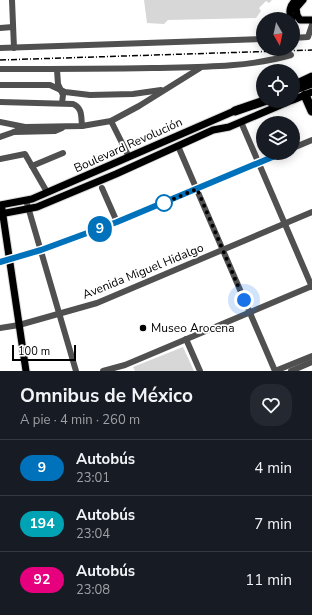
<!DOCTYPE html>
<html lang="es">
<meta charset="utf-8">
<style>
body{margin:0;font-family:"Nunito Sans",sans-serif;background:#242831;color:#f1f3f6;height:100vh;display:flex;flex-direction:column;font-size:15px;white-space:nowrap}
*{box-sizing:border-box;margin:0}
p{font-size:13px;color:#9ea1a6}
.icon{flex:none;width:22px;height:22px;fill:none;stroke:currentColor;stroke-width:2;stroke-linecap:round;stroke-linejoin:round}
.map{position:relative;height:371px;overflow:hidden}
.panel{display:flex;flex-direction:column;background:#171b24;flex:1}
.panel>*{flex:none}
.badge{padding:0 8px;border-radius:13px;font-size:14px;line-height:26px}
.needle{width:26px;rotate:171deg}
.buttons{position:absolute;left:256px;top:12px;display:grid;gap:8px}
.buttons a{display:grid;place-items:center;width:44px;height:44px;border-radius:50%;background:#171b24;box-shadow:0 2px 10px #0003;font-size:20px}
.scale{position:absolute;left:12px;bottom:10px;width:64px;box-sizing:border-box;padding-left:4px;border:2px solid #000;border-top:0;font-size:11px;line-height:14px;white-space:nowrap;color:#000;-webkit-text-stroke:3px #fff;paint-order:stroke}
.you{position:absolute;width:20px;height:20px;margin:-10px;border:3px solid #fff;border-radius:50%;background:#1a73e8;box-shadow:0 0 0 6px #1a73e833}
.map>.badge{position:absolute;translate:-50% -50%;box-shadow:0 0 0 2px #fff}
.round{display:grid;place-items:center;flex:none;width:42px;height:42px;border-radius:16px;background:#242831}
.overview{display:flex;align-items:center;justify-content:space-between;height:68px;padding:0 20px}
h1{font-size:19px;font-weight:700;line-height:30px}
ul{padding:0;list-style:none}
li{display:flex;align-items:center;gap:12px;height:56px;padding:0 20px;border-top:1px solid #363941}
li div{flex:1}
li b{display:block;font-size:15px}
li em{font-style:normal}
li .badge{min-width:44px;font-weight:700;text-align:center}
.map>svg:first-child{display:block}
</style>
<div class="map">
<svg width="312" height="371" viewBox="0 0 312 371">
<rect width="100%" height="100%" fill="#fff"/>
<g fill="#d7d7d7">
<path d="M144 0H272L269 3 266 1 259 8 261 11 256 18 168 20 164 24 147 23Z"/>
<path d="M183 347 194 371H135L133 367Z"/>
</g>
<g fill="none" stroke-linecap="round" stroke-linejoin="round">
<defs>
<g id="major">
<path d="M303 0 296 8 297 15 300 20H312"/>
<path d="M292 19C288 12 290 5 296 0"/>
<path d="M293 85 312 76"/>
<path d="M293 100 312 92"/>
<path d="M0 205 32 199 239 109"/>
<path d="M2 209 26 371"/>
<path d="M0 214 37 207 116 174 213 130 229 127 290 101"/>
</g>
<g id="highway">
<path d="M293 90 312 83"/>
<path d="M305 95 312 111"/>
<path d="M235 111 264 101"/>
</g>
</defs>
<use href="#major" stroke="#dbdbdb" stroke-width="9"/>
<use href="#highway" stroke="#dbdbdb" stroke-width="11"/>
<g stroke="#505050" stroke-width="6">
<path d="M12 0 14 48"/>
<path d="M0 28 13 27"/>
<path d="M293 38 308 37 312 25"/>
<path d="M0 48 263 39"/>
<path d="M0 69C51 69 101 69 152 68 199 67 246 68 291 55"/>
<path d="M57 70 58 84 63 95 62 103"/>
<path d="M0 85H50L65 92 90 95 133 94 161 90"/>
<path d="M0 102 73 104C83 108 81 118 82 126"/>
<path d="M111 121 129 157"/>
<path d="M0 122 25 127"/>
<path d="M241 122 312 287"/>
<path d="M14 132 25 127 82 126 111 121 139 106 200 68"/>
<path d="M0 137 14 132 55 131 62 128"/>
<path d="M178 146 275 371"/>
<path d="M293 148 312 140"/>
<path d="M0 159 25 154 47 192"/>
<path d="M32 166 63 153"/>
<path d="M102 188 117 222"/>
<path d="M26 200 76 371"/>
<path d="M0 262 41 251 117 222 282 153"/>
<path d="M0 328 19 325 97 303 312 212"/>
<path d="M186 339 200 371"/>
<path d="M103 371 125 365 312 286"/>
<path d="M275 371 312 356"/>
<path d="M291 371 312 362"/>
</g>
<use href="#major" stroke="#000" stroke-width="7"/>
<use href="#highway" stroke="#000" stroke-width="9"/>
<path stroke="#000" stroke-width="1.5" stroke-dasharray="6 2 1 2" stroke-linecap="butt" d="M0 60 312 50"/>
</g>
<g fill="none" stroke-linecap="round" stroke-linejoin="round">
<defs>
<path id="line" d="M0 262 41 250 117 222 282 153"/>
</defs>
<use href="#line" stroke="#fff" stroke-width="9"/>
<use href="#line" stroke="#0072bc" stroke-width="6"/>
<path stroke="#000" stroke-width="4" stroke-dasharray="0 7.2" d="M164 203 159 205 197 189 244 300"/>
</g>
<circle fill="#fff" stroke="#0072bc" stroke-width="2" cx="164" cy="203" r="8"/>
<circle fill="#000" stroke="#fff" stroke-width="1.5" cx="143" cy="328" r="4"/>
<g text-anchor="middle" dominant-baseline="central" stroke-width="3.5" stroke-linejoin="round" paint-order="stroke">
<g font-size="12" fill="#000" stroke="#fff">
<text transform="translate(128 145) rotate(-24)">Boulevard Revolución</text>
<text transform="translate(143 271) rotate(-22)">Avenida Miguel Hidalgo</text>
</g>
<g font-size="12" fill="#000" stroke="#fff" text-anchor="start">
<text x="151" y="328">Museo Arocena</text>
</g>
</g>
</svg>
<div class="buttons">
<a><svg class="needle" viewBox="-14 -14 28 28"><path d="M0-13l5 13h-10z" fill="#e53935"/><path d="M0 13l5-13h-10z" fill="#9ea1a6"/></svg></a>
<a><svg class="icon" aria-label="locate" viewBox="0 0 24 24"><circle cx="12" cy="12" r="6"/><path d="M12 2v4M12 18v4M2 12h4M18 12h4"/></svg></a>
<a><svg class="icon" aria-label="layers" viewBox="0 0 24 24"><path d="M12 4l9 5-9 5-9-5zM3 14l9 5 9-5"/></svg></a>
</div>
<div class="scale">100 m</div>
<div class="you" style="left:244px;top:300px"></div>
<b class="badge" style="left:100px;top:229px;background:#0072bc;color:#fff">9</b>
</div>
<section class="panel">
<div class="overview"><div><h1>Omnibus de México</h1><p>A pie · 4 min · 260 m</p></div><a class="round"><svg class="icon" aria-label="heart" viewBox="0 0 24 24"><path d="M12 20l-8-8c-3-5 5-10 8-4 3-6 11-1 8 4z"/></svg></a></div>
<ul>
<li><span class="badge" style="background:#0072bc;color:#fff">9</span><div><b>Autobús</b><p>23:01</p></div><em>4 min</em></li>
<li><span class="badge" style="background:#00a3b4;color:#fff">194</span><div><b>Autobús</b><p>23:04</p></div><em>7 min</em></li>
<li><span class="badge" style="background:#e6007e;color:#fff">92</span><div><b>Autobús</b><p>23:08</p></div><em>11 min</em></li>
</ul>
</section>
